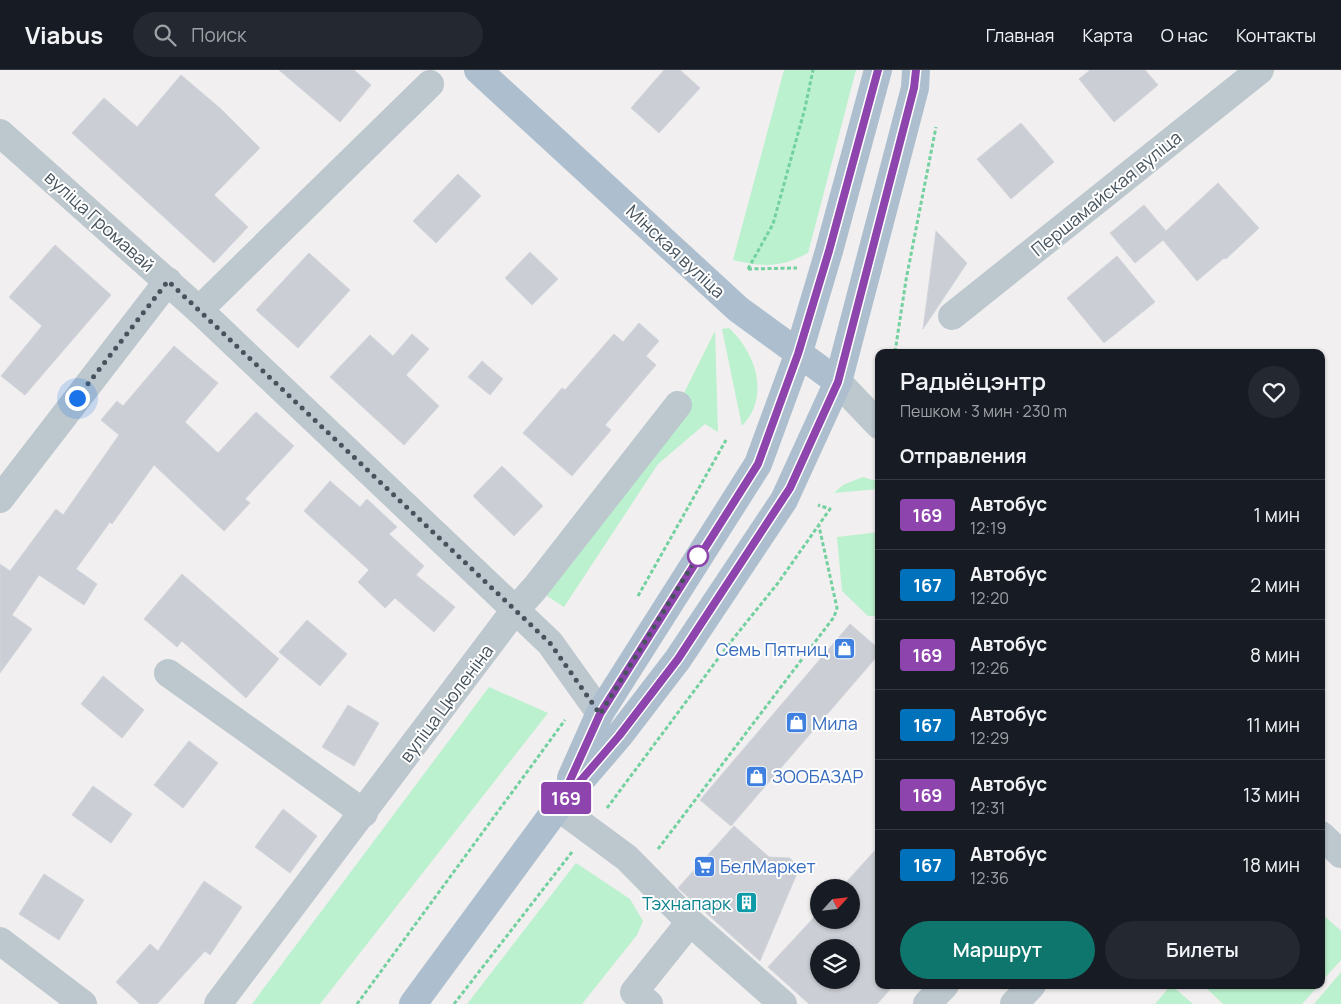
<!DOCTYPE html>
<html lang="ru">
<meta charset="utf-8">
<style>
body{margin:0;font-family:Manrope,sans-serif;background:#242831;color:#f1f3f6;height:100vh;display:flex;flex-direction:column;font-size:19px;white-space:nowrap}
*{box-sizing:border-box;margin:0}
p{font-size:16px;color:#9ea1a6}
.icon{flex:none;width:28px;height:28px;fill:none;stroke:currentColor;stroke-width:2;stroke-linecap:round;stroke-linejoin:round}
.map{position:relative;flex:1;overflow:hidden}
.drawer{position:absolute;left:875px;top:279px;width:450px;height:640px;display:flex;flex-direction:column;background:#171b24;border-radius:10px;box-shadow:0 1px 4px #0004}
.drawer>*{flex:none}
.badge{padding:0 10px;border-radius:4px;font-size:18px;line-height:32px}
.needle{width:32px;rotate:63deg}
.tools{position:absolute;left:810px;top:809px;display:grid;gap:10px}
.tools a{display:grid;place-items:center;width:50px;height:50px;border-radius:50%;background:#171b24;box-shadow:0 1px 4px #0004;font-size:25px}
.you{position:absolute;width:25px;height:25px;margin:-12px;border:4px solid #fff;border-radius:50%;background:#1a73e8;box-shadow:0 0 0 8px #1a73e833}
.map>.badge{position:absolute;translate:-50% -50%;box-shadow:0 0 0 2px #fff}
h2{padding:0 25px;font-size:19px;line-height:45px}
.round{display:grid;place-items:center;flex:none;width:52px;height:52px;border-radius:26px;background:#242831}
.headline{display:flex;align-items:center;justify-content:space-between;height:85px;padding:0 25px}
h1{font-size:24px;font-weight:600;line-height:38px}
.button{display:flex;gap:10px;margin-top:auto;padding:10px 25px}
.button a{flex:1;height:58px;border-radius:30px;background:#0f766e;color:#fff;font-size:20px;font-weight:600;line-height:58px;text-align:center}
.button a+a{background:#242831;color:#f1f3f6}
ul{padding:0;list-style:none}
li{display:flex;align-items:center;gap:15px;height:70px;padding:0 25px;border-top:1px solid #363941}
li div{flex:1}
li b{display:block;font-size:19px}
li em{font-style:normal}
li .badge{min-width:55px;font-weight:700;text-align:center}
header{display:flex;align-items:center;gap:30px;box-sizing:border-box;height:70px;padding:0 25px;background:#171b24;border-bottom:1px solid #363941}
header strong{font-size:24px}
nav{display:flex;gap:28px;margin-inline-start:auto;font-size:18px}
.search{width:350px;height:45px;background:#242831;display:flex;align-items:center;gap:12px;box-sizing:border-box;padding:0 18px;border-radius:28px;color:#9ea1a6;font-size:19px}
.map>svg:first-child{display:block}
</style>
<header>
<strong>Viabus</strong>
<div class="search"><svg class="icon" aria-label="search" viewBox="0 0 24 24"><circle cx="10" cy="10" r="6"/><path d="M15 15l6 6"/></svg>Поиск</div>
<nav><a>Главная</a><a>Карта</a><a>О нас</a><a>Контакты</a></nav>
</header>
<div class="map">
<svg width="1341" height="934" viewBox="0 0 1341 934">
<rect width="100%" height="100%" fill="#f1efef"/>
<g fill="#bbf1ce">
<path d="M784 0H856L808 183C780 198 763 197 733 190Z"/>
<path d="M729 258C755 282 771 326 742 356L722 259Z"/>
<path d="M715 261 718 362 705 354 658 394 564 537 535 518 678 335Z"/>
<path d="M863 407 879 412V419L834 423 843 415Z"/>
<path d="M879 462V546H868L842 521 837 467Z"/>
<path d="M489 617 548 643 320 934H252Z"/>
<path d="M576 793 630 829 643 851 637 865 582 934H467Z"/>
<path d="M1321 843 1341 861V890L1321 912Z"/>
<path d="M1341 902V934H1314Z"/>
<path d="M1171 915 1193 934H1155Z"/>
<path d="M1203 915H1319L1302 934H1223Z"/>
</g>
<g fill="#cbced4" stroke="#d2d5db" fill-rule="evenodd">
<path d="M279 0H354L371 15 340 52Z"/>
<path d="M664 0H680L700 18 659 63 631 38Z"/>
<path d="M1090 0H1145L1158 15 1114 52 1079 9Z"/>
<path d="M181 5 221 39 260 78 214 125 248 157 214 193 72 63 104 28 137 57Z"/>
<path d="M1021 53 1054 92 1011 129 977 89Z"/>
<path d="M458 104 481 126 436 173 413 151Z"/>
<path d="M1218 113 1259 158 1226 189 1224 188 1197 211 1163 170 1135 193 1110 163 1144 135 1166 161Z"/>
<path d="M936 161 967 193 923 259Z"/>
<path d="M55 175 111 225 25 325 1 306 42 256 9 227Z"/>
<path d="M530 182 558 209 532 235 505 208Z"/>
<path d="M309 183 350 220 298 278 256 240Z"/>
<path d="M1117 186 1155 232 1104 273 1067 228Z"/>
<path d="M639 253 659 271 646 286 656 295 605 355 611 360 572 406 523 363 562 318 565 320 614 264 623 272Z"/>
<path d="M412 264 429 279 406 305 439 336 404 375 330 307 370 265 393 286Z"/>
<path d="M174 276 218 313 185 352 218 383 256 342 294 376 245 429 250 433 224 461 154 395 112 454 110 452 76 499 97 514 84 535 39 505 12 545 32 559 0 603V494L10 501 56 439 63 445 119 365 101 350 117 331 123 336Z"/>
<path d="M482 291 503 309 490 325 468 307Z"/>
<path d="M502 396 543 436 514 466 473 426Z"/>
<path d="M330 411 360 437 367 429 397 457 389 464 424 496 416 505 455 537 434 562 395 528 385 538 358 512 369 500 304 441Z"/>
<path d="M182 504 279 589 246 628 182 571 177 577 144 549Z"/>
<path d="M307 550 347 584 320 616 279 582Z"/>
<path d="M850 554 879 579V584L731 756 700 730Z"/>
<path d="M103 606 144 640 122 668 81 634Z"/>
<path d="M348 635 379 653 354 696 322 677Z"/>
<path d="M189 671 218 693 183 738 154 715Z"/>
<path d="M93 716 132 744 111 773 72 745Z"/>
<path d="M283 739 317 766 290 803 255 777Z"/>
<path d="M734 756 769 787 790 788 796 795 798 801 760 891 678 818Z"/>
<path d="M879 776V915L893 916 877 934H809L768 897 819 842V850H851V818H841ZM819 878H851V910H819Z"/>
<path d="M44 804 84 830 59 870 19 844Z"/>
<path d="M204 811 242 837 210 885 205 881 157 934H140L116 912 150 874 158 881Z"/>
</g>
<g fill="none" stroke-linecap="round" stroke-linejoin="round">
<g stroke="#72d19f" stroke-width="3" stroke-dasharray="4 2.5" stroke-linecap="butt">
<path d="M748 199 773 154 805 38 813 0"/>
<path d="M748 199 797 198"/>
<path d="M895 282 906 210 936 57"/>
<path d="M638 526 726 370"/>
<path d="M607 738 729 574 778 513 830 439 818 435"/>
<path d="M658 779 834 547 837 538 819 456"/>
<path d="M357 934 565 650"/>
<path d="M454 934 572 782"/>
</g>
<g stroke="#bcc7ce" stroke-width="28">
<path d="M0 63 199 240 550 573 600 643"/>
<path d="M199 240 430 14"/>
<path d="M952 246 1260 0"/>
<path d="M838 312 879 355"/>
<path d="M0 429 168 211"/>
<path d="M168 603 364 743"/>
<path d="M558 737 627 788 690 852 634 922 649 934"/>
<path d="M1321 765 1341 784"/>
<path d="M690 852 783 934"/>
<path d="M0 871 83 934"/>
<path d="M218 934 515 540 535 518 678 335"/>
<path d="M927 934 945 915"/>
<path d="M1014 934 1032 915"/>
</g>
<g stroke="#adbfcf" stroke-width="28">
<path d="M478 0 738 239 838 312"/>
<path d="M571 708 600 643 758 394 798 285 829 181 878 0"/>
<path d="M413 934 558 737 619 666 678 589 784 430 838 312 915 18 916 0"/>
</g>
</g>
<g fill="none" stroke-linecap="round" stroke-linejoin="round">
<defs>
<path id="line" d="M878 0 829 181 798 284 758 394 600 644 558 737 619 666 678 589 790 418 838 312 914 18 916 0"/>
</defs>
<use href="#line" stroke="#fff" stroke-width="11"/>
<use href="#line" stroke="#8e44ad" stroke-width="8"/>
<path stroke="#46535d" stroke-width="5" stroke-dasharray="0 9" d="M77 328 168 211 550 573 600 644 698 486"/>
</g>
<defs>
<symbol id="shop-square" viewBox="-11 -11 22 22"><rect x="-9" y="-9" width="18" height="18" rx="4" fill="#3f7fe0" stroke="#fff"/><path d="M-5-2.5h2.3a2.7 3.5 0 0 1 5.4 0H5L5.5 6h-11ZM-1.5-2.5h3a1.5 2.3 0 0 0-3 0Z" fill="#fff"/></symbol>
<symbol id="supermarket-square" viewBox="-11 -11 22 22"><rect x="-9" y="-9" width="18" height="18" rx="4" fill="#3f7fe0" stroke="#fff"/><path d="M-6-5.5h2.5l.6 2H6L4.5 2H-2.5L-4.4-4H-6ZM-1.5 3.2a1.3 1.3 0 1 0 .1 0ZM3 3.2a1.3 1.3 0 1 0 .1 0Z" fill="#fff"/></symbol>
<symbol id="building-square" viewBox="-11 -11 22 22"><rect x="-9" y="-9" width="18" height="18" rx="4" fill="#0f9aa8" stroke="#fff"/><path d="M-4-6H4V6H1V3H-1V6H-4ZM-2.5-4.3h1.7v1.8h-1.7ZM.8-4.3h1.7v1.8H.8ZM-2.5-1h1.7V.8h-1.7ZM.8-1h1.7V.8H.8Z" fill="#fff"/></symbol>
</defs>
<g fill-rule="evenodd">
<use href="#shop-square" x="832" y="566" width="25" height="25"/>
<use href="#shop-square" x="784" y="640" width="25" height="25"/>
<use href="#shop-square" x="744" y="694" width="25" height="25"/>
<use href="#supermarket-square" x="692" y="784" width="25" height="25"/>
<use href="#building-square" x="734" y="820" width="25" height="25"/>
</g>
<circle fill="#fff" stroke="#8e44ad" stroke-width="2.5" cx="698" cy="486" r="10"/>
<g text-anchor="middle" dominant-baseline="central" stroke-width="4" stroke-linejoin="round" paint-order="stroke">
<g font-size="18" fill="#46535d" stroke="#fff">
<text transform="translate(1106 123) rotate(-39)">Першамайская вуліца</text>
<text transform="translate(100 151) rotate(42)">вуліца Громавай</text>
<text transform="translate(676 181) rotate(43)">Мінская вуліца</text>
<text transform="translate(446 633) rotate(-53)">вуліца Цюленіна</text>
</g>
<g font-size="18" fill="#366cbe" stroke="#fff" text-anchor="start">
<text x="828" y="579" text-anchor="end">Семь Пятниц</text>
<text x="812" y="653">Мила</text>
<text x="772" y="706">ЗООБАЗАР</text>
<text x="720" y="796">БелМаркет</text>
</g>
<g font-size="18" fill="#0d838f" stroke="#fff" text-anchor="end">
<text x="731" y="833">Тэхнапарк</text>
</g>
</g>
</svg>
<div class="tools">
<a><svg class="needle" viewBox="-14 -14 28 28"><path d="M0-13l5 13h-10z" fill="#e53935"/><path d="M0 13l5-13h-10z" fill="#9ea1a6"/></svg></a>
<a><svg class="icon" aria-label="layers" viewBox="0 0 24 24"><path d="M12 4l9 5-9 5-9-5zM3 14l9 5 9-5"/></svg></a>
</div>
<div class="you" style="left:77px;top:328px"></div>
<b class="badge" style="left:566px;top:728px;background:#8e44ad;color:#fff">169</b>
<section class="drawer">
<div class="headline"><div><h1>Радыёцэнтр</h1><p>Пешком · 3 мин · 230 m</p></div><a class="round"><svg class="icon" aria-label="heart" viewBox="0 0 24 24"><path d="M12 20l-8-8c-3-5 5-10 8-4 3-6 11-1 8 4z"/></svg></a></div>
<h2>Отправления</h2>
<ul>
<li><span class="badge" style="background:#8e44ad;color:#fff">169</span><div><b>Автобус</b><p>12:19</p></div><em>1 мин</em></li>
<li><span class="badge" style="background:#0072bc;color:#fff">167</span><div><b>Автобус</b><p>12:20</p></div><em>2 мин</em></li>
<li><span class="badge" style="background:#8e44ad;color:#fff">169</span><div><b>Автобус</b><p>12:26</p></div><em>8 мин</em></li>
<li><span class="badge" style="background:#0072bc;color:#fff">167</span><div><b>Автобус</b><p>12:29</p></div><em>11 мин</em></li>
<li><span class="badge" style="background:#8e44ad;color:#fff">169</span><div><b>Автобус</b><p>12:31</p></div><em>13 мин</em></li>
<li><span class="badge" style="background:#0072bc;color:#fff">167</span><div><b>Автобус</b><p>12:36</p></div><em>18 мин</em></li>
</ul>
<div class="button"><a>Маршрут</a><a>Билеты</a></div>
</section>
</div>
